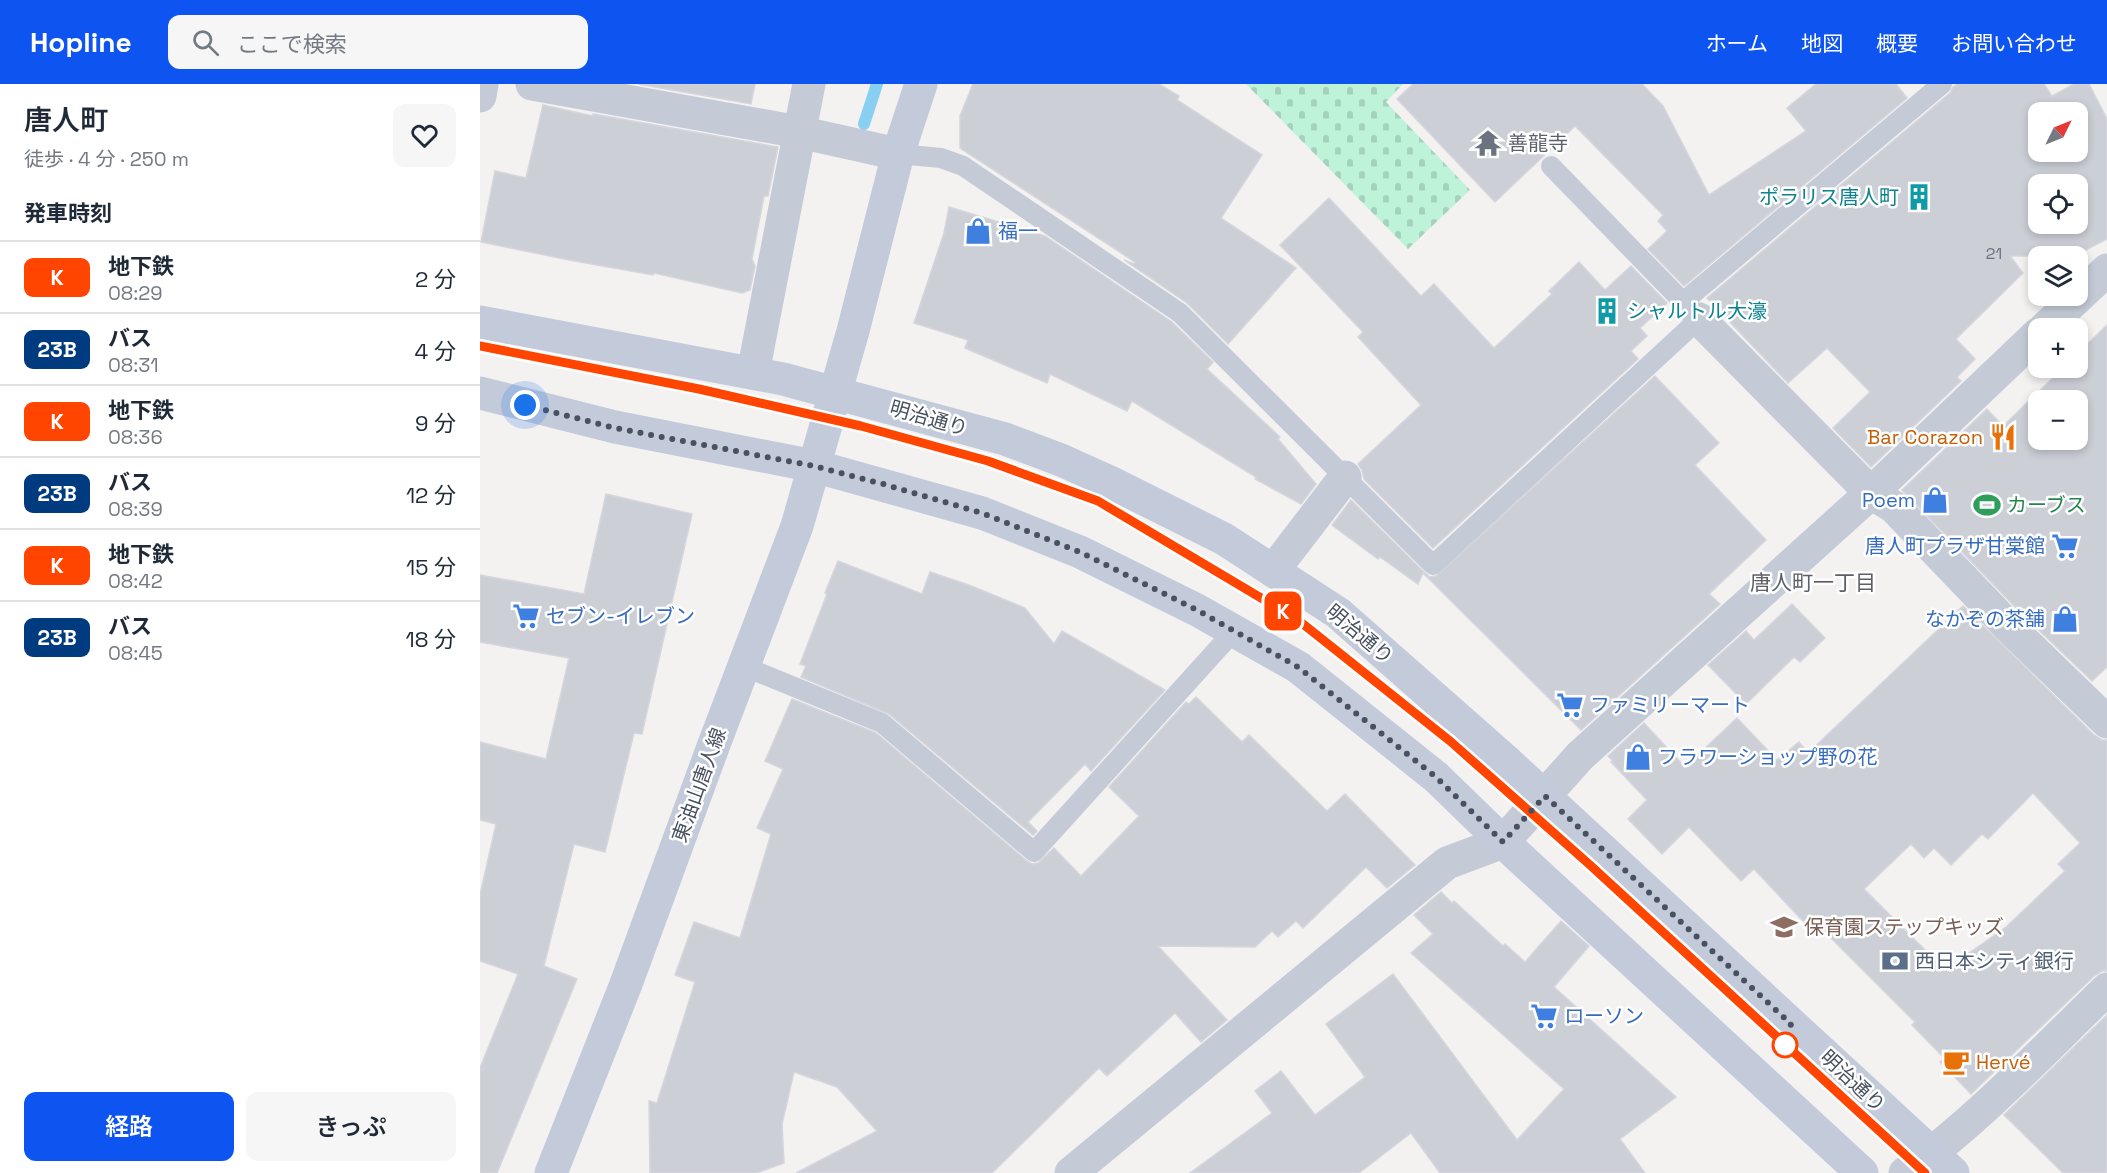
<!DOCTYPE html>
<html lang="ja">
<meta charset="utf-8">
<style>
body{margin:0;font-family:"Space Grotesk","Noto Sans JP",sans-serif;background:#f6f6f7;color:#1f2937;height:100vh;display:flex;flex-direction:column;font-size:22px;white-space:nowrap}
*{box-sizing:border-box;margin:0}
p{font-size:20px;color:#747a83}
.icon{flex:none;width:33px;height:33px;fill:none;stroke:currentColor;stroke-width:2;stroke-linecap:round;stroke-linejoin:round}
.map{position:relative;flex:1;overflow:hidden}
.details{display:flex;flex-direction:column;background:#fff;width:480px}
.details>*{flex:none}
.badge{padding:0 12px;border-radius:9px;font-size:21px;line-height:39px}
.needle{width:39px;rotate:47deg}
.tools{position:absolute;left:1548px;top:18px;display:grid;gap:12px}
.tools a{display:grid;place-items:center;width:60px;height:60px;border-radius:12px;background:#fff;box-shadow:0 3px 9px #0003;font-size:30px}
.you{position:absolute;width:30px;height:30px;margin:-15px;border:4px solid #fff;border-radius:50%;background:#1a73e8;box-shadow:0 0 0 9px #1a73e833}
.map>.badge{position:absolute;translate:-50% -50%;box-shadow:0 0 0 3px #fff}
h2{padding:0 24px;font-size:22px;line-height:54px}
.round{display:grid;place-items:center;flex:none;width:63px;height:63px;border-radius:12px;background:#f6f6f7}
.head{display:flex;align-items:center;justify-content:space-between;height:102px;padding:0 24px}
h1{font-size:28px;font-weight:600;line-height:45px}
.button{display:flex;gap:12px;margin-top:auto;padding:12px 24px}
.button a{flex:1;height:69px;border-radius:12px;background:#0d54f1;color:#fff;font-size:24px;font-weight:600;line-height:69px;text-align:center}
.button a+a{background:#f6f6f7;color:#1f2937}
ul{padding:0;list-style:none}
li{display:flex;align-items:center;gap:18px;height:72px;padding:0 24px;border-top:2px solid #e0e1e3}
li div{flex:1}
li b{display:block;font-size:22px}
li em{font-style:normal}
li .badge{min-width:66px;font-weight:700;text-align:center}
header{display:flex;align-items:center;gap:36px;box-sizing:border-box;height:84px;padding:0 30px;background:#0d54f1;color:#fff}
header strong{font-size:28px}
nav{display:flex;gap:33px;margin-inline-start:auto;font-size:21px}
.search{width:420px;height:54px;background:#f6f6f7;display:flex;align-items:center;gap:15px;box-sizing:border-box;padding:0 21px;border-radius:12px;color:#747a83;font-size:22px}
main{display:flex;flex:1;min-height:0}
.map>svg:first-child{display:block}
</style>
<header>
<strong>Hopline</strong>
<div class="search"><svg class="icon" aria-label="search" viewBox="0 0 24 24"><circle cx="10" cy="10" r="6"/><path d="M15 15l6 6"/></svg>ここで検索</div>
<nav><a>ホーム</a><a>地図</a><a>概要</a><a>お問い合わせ</a></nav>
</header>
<main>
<section class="details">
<div class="head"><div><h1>唐人町</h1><p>徒歩 · 4 分 · 250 m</p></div><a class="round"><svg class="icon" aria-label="heart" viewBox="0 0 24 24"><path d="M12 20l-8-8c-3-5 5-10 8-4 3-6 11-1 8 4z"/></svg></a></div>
<h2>発車時刻</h2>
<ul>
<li><span class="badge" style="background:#ff4500;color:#fff">K</span><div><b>地下鉄</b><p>08:29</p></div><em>2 分</em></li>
<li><span class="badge" style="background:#003b80;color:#fff">23B</span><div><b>バス</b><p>08:31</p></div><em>4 分</em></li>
<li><span class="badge" style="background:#ff4500;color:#fff">K</span><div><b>地下鉄</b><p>08:36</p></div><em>9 分</em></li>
<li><span class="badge" style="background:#003b80;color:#fff">23B</span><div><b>バス</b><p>08:39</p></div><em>12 分</em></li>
<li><span class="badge" style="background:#ff4500;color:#fff">K</span><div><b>地下鉄</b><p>08:42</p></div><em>15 分</em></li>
<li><span class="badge" style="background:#003b80;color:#fff">23B</span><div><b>バス</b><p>08:45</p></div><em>18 分</em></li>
</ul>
<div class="button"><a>経路</a><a>きっぷ</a></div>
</section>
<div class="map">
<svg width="1627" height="1089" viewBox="0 0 1627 1089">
<defs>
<pattern id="cemetery-stones" width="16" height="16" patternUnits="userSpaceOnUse" patternTransform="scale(1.5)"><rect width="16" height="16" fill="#bef3d9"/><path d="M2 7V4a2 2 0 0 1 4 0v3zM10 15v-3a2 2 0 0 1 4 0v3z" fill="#a5d2bd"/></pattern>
</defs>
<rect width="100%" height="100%" fill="#f4f1f1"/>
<path fill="url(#cemetery-stones)" d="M766 0H923L906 18 990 106 928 165Z"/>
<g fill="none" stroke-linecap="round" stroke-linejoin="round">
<path stroke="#89cff2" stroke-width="12" d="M384 40 397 0"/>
</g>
<g fill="#cdcfd7" stroke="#d5d6dd" stroke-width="1.5" fill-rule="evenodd">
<path d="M158 0H275L271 20Z"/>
<path d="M493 0H679L699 12 697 16 782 71 741 134 816 184 748 260 707 219 644 176 654 180 655 178 480 64V32Z"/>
<path d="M933 0H1162L1183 22 1229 111 1326 47 1307 24 1336 0H1416L1427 14 1204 202 1168 165 1187 147 1178 137 1183 131 1095 42 1015 118 917 15Z"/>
<path d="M1478 0H1564L1572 12 1594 0H1609L1627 35V155L1594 172H1530L1543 189 1476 255 1495 275 1477 293 1481 297 1391 383 1353 344 1390 308 1347 264 1308 299 1227 214 1470 9 1473 3ZM1558 28H1598V68H1558ZM1558 100H1598V140H1558Z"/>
<path d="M63 21 113 32V30L298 63 288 112H284L272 175 275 182 270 206 262 209 174 189 173 191 89 176 1 158 15 87 46 94Z"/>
<path d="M849 114 941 212 954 200 1014 264 1072 210 1069 207 1099 178 1125 206 1151 182 1187 219 1160 244 1167 252 1151 267 1158 275 953 464 884 395 882 386 878 380 941 321 878 253 883 248 800 161Z"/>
<path d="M469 123 565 152 692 238 733 278 727 285 800 353 798 355 836 400 821 420 775 395 776 393 652 317 647 327 570 290 567 299 485 264 488 256 434 239 464 149Z"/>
<path d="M1627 241V583L1612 597 1542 530 1422 406 1507 325 1523 342 1583 284H1598V269ZM1558 316H1598V356H1558Z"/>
<path d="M1175 292 1239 359 1215 381 1286 456 1229 510 1240 520 1101 646 943 489 938 500 900 473 898 475 852 441 871 416 945 489 950 493 956 492Z"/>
<path d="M126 410 212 430 162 650 154 649 125 768 94 760 64 882 97 895 17 1089H0V984L38 890 0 877V811L16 740 0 736V658L66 675 89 574 0 558V491L104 510Z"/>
<path d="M358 477 442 510 450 488 489 501 545 524 574 560 582 547 685 606 611 687 605 680 548 738 557 747 553 751 409 630 321 593 326 582 320 580 347 510 345 509Z"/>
<path d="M1312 520 1345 554 1320 578 1314 573 1266 620 1228 581 1266 547 1274 556Z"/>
<path d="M1483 522 1614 651 1622 656H1627V887H1622L1614 892 1491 1010 1460 978 1464 974 1432 941 1435 938 1342 845 1336 851 1274 785 1261 797 1209 743 1182 770 1148 735 1167 716 1131 678 1133 677 1128 672 1164 639 1205 683 1257 634 1297 676 1319 658 1328 669ZM1553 709 1600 759 1578 780 1585 787 1526 843 1465 886 1384 805 1431 760 1444 774 1454 764 1471 781 1502 750 1508 755Z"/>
<path d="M716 613 762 658 769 651 847 727 865 710 935 781 907 804 886 783 823 844 816 837 798 853 792 847 775 863 678 862 747 936 721 958 695 929 627 992 619 984 512 1089H316L397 1047 357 1003 314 988 302 1040 304 1079 276 1089H170L169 1017 177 1019 215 898 195 891 214 838 260 854 291 750 277 744 303 685 285 677 312 615 396 649 547 777 552 780 558 779 574 764 601 792 659 732 629 703 706 618 709 620Z"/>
<path d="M961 808 972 819 974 817 1023 862 1025 860 1045 878 1081 837 1109 862 1074 903 1196 1013 1140 1055 1165 1089H960L931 1049 879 1089H710L792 1029 775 1007 801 987 835 1031 885 993 846 940 913 890 1037 1056 1084 1005 931 869 953 850 934 831Z"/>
<path d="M1627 931V1089H1583L1524 1031Z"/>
</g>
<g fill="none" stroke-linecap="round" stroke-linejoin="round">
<g stroke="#c4cbd7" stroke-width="20">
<path d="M418 70 461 74 483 82 700 229 953 481 1219 235 1203 218 1462 0"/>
<path d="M1071 82 1203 218"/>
<path d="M263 582 402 639 554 768 754 547"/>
</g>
<g stroke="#c4cbd7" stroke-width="33">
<path d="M52 0 319 48 418 70"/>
<path d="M0 12 2 0"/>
<path d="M1219 235 1391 409 1414 423 1529 543 1627 638"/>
<path d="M1565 244 1627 186"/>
<path d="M273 289 329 0"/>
<path d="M793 487 865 393"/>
<path d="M591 1089 967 779 1023 758 1100 672 1391 409 1558 250"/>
<path d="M1425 1089C1499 1035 1562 968 1627 905"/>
</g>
<g stroke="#c3cbdb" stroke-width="33">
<path d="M0 238 303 295 525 355 581 376 632 399 744 455 858 529 1026 677 1473 1089"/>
<path d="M0 309 135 343 334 382 502 429 600 468 717 526 818 583 956 693 1023 758 1382 1089"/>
<path d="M71 1089 146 900 233 663 317 442 373 247 418 70 441 0"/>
</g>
</g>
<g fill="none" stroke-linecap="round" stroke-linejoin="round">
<defs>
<path id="line" d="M0 262 219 305 381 342 508 377 618 417 818 536 970 657 1110 781 1445 1089"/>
</defs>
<use href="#line" stroke="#fff" stroke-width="14"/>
<use href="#line" stroke="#ff4500" stroke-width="9"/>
<path stroke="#485160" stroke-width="6" stroke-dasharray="0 10.8" d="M45 321 135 344 334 382 403 400 502 429 600 468 717 526 818 583 956 693 1023 758 1065 712 1311 940 1305 961"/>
</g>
<defs>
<symbol id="temple-bare" viewBox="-9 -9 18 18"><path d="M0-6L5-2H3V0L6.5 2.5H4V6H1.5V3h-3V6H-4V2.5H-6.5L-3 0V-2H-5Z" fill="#6b7280" stroke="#fff" stroke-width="2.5" paint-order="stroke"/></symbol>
<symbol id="building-bare" viewBox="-9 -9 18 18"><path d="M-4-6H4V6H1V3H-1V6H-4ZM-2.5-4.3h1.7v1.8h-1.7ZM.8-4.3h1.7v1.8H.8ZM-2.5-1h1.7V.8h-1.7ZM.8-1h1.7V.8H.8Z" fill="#0f9aa8" stroke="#fff" stroke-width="2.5" paint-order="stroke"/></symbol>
<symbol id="shop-bare" viewBox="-9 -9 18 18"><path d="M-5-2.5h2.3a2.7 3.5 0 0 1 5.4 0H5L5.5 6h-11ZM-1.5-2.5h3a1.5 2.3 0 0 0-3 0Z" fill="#3f7fe0" stroke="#fff" stroke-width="2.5" paint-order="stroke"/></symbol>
<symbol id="restaurant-bare" viewBox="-9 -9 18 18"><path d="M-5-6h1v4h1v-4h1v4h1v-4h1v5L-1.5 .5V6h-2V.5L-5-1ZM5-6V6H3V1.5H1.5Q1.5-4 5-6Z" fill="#e8710a" stroke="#fff" stroke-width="2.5" paint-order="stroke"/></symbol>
<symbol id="stadium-bare" viewBox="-9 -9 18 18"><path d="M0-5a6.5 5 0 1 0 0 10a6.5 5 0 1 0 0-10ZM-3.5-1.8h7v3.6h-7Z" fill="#2e9e5b" stroke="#fff" stroke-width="2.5" paint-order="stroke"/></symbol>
<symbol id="supermarket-bare" viewBox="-9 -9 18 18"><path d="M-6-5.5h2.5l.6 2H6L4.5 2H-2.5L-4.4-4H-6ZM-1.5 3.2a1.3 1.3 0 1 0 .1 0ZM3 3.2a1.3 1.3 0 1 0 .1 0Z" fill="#3f7fe0" stroke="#fff" stroke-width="2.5" paint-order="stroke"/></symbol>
<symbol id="school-bare" viewBox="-9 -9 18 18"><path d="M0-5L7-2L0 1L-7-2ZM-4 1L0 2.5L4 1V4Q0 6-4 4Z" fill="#8d6e63" stroke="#fff" stroke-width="2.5" paint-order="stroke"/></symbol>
<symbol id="bank-bare" viewBox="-9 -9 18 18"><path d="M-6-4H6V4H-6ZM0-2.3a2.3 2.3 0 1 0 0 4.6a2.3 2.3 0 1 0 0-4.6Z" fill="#5c6f8a" stroke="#fff" stroke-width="2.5" paint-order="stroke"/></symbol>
<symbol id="cafe-bare" viewBox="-9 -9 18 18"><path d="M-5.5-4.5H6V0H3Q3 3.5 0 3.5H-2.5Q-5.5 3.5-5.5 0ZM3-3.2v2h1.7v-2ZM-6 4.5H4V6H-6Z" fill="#e8710a" stroke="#fff" stroke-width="2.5" paint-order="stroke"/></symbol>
</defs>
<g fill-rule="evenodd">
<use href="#temple-bare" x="989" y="40" width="38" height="38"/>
<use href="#building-bare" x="1420" y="94" width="38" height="38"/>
<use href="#shop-bare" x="479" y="128" width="38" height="38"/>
<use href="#building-bare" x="1108" y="208" width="38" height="38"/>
<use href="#restaurant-bare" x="1504" y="334" width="38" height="38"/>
<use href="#shop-bare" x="1436" y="397" width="38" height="38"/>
<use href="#stadium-bare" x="1488" y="402" width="38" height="38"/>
<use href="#supermarket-bare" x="1566" y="443" width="38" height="38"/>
<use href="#supermarket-bare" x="27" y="513" width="38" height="38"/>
<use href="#shop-bare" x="1566" y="516" width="38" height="38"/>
<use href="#supermarket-bare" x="1071" y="602" width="38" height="38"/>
<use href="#shop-bare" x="1139" y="654" width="38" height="38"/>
<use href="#school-bare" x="1285" y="824" width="38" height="38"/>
<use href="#bank-bare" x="1396" y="858" width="38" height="38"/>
<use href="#supermarket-bare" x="1045" y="913" width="38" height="38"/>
<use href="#cafe-bare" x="1457" y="959" width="38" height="38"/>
</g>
<circle fill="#fff" stroke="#ff4500" stroke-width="3" cx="1305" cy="961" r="12"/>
<g text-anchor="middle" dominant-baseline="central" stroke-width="5" stroke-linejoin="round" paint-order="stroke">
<g font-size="16" fill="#69707e">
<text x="1514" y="169">21</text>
</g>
<g font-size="20" fill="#5b616d" stroke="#fff" text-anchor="start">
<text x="1028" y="59">善龍寺</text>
</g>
<g font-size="20" fill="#0d838f" stroke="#fff" text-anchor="end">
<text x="1419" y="113">ポラリス唐人町</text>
<text x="1147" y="227" text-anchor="start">シャルトル大濠</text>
</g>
<g font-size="20" fill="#366cbe" stroke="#fff" text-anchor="start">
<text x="518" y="147">福一</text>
<text x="1435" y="416" text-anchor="end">Poem</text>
<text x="1565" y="462" text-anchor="end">唐人町プラザ甘棠館</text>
<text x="66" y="532">セブン-イレブン</text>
<text x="1565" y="535" text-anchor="end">なかぞの茶舗</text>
<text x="1110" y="621">ファミリーマート</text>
<text x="1178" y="673">フラワーショップ野の花</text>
<text x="1084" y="932">ローソン</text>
</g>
<g font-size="20" fill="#485160" stroke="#fff">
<text transform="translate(449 334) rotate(16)">明治通り</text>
<text transform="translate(880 550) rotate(40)">明治通り</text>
<text transform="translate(219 701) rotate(-70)">東油山唐人線</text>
<text transform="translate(1373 997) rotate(43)">明治通り</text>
</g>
<g font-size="20" fill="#c56008" stroke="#fff" text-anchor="end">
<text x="1503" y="353">Bar Corazon</text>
<text x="1496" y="978" text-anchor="start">Hervé</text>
</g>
<g font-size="20" fill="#27864d" stroke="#fff" text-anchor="start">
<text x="1527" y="421">カーブス</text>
</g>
<g font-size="20" fill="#785e54" stroke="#fff" text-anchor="start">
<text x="1324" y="843">保育園ステップキッズ</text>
</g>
<g font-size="20" fill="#4e5e75" stroke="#fff" text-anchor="start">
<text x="1435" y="877">西日本シティ銀行</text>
</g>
<g font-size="21" fill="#5d6067" stroke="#fff">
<text x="1333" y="498">唐人町一丁目</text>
</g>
</g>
</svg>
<div class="tools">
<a><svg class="needle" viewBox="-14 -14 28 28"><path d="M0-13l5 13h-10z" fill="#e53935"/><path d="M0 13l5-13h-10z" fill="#747a83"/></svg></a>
<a><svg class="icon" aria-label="locate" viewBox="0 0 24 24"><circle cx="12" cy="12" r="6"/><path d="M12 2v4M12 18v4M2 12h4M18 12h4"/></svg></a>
<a><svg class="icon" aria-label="layers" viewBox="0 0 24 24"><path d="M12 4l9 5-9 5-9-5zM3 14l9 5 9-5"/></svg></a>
<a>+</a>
<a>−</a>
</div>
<div class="you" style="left:45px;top:321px"></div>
<b class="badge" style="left:803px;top:527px;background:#ff4500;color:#fff">K</b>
</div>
</main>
